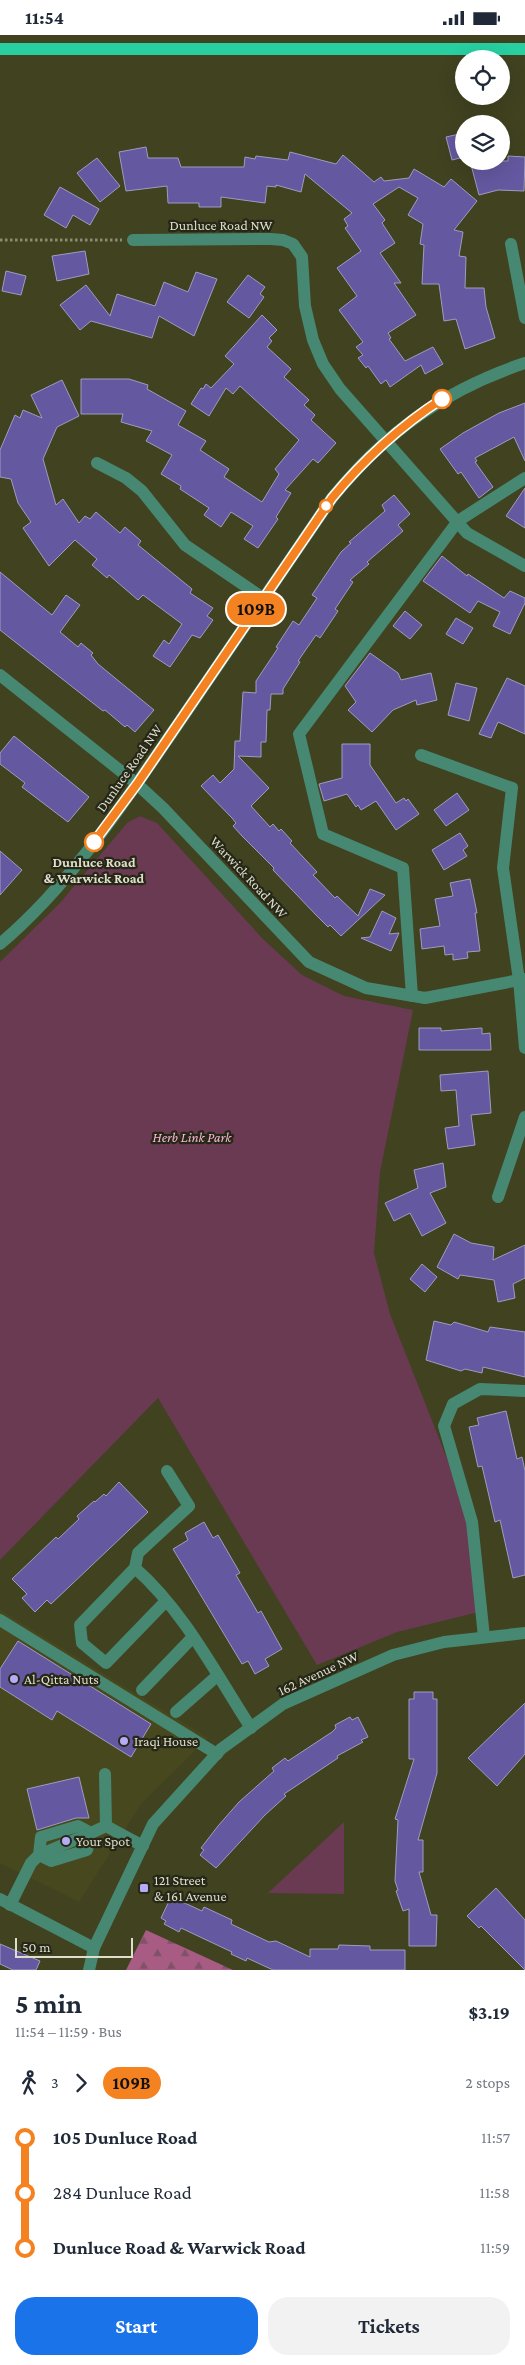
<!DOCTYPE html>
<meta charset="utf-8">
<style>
body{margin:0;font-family:"Crimson Pro",serif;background:#f2f2f3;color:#1f2937;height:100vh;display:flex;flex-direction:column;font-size:19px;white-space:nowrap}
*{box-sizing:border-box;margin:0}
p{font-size:16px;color:#747a83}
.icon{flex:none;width:28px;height:28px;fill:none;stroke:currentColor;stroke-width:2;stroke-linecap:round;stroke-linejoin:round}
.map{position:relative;height:1935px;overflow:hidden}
.side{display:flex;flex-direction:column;background:#fff;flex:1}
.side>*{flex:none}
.badge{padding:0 10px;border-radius:16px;font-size:18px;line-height:32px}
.fabs{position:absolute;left:455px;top:15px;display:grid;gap:10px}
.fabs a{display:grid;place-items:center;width:55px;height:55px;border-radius:50%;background:#fff;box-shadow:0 5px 20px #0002;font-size:25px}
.scale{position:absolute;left:15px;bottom:12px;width:118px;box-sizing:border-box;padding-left:5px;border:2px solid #dedecb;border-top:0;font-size:14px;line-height:18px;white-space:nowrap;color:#dedecb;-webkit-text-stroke:4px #272718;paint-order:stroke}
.map>.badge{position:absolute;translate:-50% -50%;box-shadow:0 0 0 2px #fff}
.legs{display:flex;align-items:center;gap:8px;height:55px;padding:0 15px;font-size:16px}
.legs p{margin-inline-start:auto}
.summary{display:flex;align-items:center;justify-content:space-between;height:85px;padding:0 15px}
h1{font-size:28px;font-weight:700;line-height:38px}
.cta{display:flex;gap:10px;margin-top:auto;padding:10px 15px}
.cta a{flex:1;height:58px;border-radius:20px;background:#1a73e8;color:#fff;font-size:20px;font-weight:700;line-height:58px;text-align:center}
.cta a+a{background:#f2f2f3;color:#1f2937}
ul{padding:0 15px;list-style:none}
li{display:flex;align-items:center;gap:18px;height:55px;font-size:19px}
li i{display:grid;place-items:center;width:8px;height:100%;margin:0 6px;background:currentColor}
li i::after{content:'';width:12px;height:12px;margin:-6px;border:4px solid;border-radius:50%;background:#fff}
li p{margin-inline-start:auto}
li:first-child i{background:linear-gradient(#0000 50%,currentColor 0)}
li:last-child i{background:linear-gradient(currentColor 50%,#0000 0)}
.status{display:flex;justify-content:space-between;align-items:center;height:35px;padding:0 25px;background:#fff;direction:ltr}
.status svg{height:14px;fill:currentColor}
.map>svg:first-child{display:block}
</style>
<div class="status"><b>11:54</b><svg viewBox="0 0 49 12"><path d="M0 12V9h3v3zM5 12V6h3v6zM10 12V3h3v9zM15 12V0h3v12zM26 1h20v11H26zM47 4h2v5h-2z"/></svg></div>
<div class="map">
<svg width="525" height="1935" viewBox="0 0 525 1935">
<defs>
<pattern id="forest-firs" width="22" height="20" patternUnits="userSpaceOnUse" patternTransform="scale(1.25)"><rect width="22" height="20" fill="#a85c83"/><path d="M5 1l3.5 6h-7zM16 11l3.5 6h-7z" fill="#805267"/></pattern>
</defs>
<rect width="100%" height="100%" fill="#414220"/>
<path fill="#48481e" d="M0 1575 208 1703 141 1769 79 1867 0 1828Z"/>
<path fill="url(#forest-firs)" d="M146 1895 233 1935H126Z"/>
<g fill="#693a52">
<path d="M140 781 157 788 263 904 302 940 344 961 413 975 380 1137 374 1218 390 1279 470 1482 483 1576 397 1597 317 1630 158 1363 0 1525V927L60 868 127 788Z"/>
<path d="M344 1787V1859L268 1858Z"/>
</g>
<g fill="#6458a0" stroke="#9f9cc0">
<path d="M464 98V122L452 125 446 102Z"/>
<path d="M146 112 148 123H178L181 132H244L245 122 255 124 256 121 288 125 290 117 336 129 343 120 374 147 381 142 384 146 409 143 414 134 444 152 451 144 477 166 454 195 463 197 459 221 466 222 465 253H484L486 272 495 303 465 314 456 284 444 286 439 249H422L424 210 420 209 423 189 408 180 418 163 399 152 373 169 385 185 382 188 395 208 380 218 401 248H394L416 280 388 298 391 303 389 304 405 326 433 312 443 329 425 339 421 330 390 352 386 345 381 349 368 331 366 333 358 323 363 320 356 312 363 307 339 275 357 261 337 233 361 216 345 193 348 191 344 184 352 178 305 139 301 157 276 150V152L267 151 265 168 221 162V172H199V168H168L167 151 126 156 119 117Z"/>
<path d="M508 121 525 122 524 156 498 155 479 160 470 126H508Z"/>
<path d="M97 123 120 151 100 167 77 138Z"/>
<path d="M60 152 99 174 90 190 73 180 66 193 44 180Z"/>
<path d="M85 216 89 239 57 246 52 221Z"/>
<path d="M6 236 26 241 21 260 2 256Z"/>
<path d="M196 237 217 244 194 301 159 281 152 303 91 286 80 295 60 270 86 250 110 281 117 259 155 271 164 247 188 257Z"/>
<path d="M248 240 265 252 260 259 264 262 249 283 227 267Z"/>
<path d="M262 280 277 295 269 303 272 306 267 312 291 334 284 342 309 365 304 370 315 380 311 385 336 408 318 428 313 424 285 455 291 458 276 482 278 484 258 513 244 504 253 491 231 477 221 492 204 480 209 473 180 454 181 451 161 439 172 420 146 406 152 396 121 387 123 379H81V344H129L148 350 147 354 186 376 178 390 206 406 200 415 229 434 224 442 262 467 279 439 275 434 299 405 240 351 233 359 226 353 209 381 191 369 201 353 203 354 206 349 211 353 234 329 225 321Z"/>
<path d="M62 345 79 381 57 392 43 424 56 470 63 464 79 488 85 481 90 484 96 477 120 498 125 492 141 506 138 510 192 554 190 558 213 573 207 581 213 585 200 603 192 600 170 632 153 621 164 605 169 609 182 589 143 560 138 565 109 540 107 543 92 530 97 524 75 505 49 531 23 493 31 487 18 468 11 444 0 442V415L15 380 20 383 23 375 42 383 31 360Z"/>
<path d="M525 368V426L514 402 475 423 477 426 475 427 493 452 479 463 461 437 458 439 440 414 463 398 499 378Z"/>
<path d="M525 453V493L506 481Z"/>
<path d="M394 460 410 479 398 490 403 496 367 527 369 529 350 545 353 547 335 574 338 576 320 603 316 600 298 626 300 627 283 654V659H271L270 675H267L266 707H261V722L238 721 269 753 251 771 270 792 273 789 279 796 281 794 292 806 290 808 317 837 313 840 335 863 337 861 358 881 370 854 385 860 341 901 330 890 328 892 316 880 273 835 274 833 242 801 233 791 236 788 232 783 201 751 213 740 220 748 234 734 235 706H240L243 657 256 658V646L278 613 276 612 293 586 299 590 317 563 312 560 341 517 351 508 349 507 385 476 382 470Z"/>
<path d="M442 521 467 541 468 539 504 563 510 556 525 563V568L510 599 493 591 500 577 478 566 470 578 423 546Z"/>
<path d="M0 537 52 580 66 560 80 570 60 597 78 612 81 608 93 618 91 620 98 629 154 675 135 697 127 690 125 692 105 675 103 676 0 595Z"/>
<path d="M405 576 422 590 410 604 393 591Z"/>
<path d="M456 583 473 593 463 609 446 599Z"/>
<path d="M370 618 398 638 401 645 431 638 437 665 417 670 416 665 393 675 372 697 348 675 356 667 345 651Z"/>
<path d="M507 643 525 651V699L498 687 491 703 479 699Z"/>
<path d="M456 648 477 653 469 686 448 680Z"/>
<path d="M14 701 89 762 68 787 22 752 25 748 0 729V718Z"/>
<path d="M342 709H370V730L396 768 404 763 406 766 408 764 419 779 396 795 376 766 361 775 358 770 356 772 347 759 324 766 319 749 342 743Z"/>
<path d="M457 758 469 775 446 791 434 775Z"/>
<path d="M460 798 468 811 463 815 467 821 444 835 432 815Z"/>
<path d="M0 816 22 835 0 860Z"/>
<path d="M470 844 477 878H475L480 916 467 917 468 923 453 925V919L445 920 444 911 422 914 420 894 440 891 435 864 453 861 450 848Z"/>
<path d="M382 876 396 883 389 899 399 898 391 916 361 903 370 902Z"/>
<path d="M419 993H441V996L482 993V999L490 998 491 1015H419Z"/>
<path d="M488 1036 491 1078 471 1080 475 1110 448 1114 445 1093 459 1091 456 1055 441 1056 440 1040Z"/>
<path d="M443 1128 446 1152 430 1158 446 1188 422 1201 410 1178 394 1186 385 1168 418 1153 414 1135Z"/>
<path d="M454 1199 471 1208 494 1212 493 1225 525 1210V1243L513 1249 515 1263 498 1267 494 1245 460 1240 458 1244 437 1232Z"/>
<path d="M422 1229 437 1242 425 1257 410 1244Z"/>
<path d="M434 1286 451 1290 454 1287 488 1297 490 1292 525 1297V1342L483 1332 482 1338 465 1334 461 1336 426 1325Z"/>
<path d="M506 1376 517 1424 522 1422 525 1436V1540L513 1543 500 1485 495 1487 482 1431 478 1432 469 1392 479 1390 477 1383Z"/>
<path d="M119 1447 148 1477 51 1569 47 1565 35 1577 22 1563 27 1559 12 1544 56 1502 58 1504 79 1484 77 1481 94 1466 95 1467 104 1459 106 1461Z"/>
<path d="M204 1487 213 1503 218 1500 240 1538 236 1540 258 1578 261 1576 282 1614 265 1624 269 1631 255 1639 248 1626 242 1629 173 1514 188 1505 185 1498Z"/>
<path d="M18 1606 151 1689 131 1722 57 1676 52 1685 0 1652V1634Z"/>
<path d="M414 1657H433V1664H437V1738L418 1805H423V1837H419L431 1880H437L436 1911H409V1874L403 1876 396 1856 398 1855 395 1846 398 1785 395 1784 414 1724H409V1664H414Z"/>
<path d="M525 1668V1719L497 1751 468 1723Z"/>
<path d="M350 1682 352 1685 358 1682 368 1702 361 1705 363 1707 337 1721 338 1723 284 1759 286 1761 265 1780 216 1833 200 1820 204 1815 201 1813 218 1791 239 1767 274 1736 272 1733 285 1723 288 1726 332 1697 336 1693 335 1690Z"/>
<path d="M79 1742 89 1783H76L37 1795 27 1754Z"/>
<path d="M496 1853 525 1885V1935L481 1891 479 1893 467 1881Z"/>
<path d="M170 1864 175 1866 176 1864 202 1876 204 1872 232 1885 231 1889 269 1907 276 1906 310 1922V1914H338L339 1910 370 1911V1915H405V1935H273L247 1923 246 1926 231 1919 232 1917 181 1893 179 1897 164 1889 166 1886 161 1883Z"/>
<path d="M0 1909 40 1926 36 1935H13L0 1929Z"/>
</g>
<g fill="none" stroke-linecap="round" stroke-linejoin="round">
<path stroke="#8b8c71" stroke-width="3" stroke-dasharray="2.5 2.5" stroke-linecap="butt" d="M0 205H122"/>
<g stroke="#468871" stroke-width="12">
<path d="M133 205 271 204 283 205 293 209 302 222 305 271 313 305 323 329 340 354 467 498 525 531"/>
<path d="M511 209 525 283"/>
<path d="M97 428 126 443 142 456 185 510 263 563"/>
<path d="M0 640 137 749 163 773 309 927 366 953 425 963 525 944"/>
<path d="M421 720 512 753 503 833 519 945 525 1013"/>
<path d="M0 909C72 848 125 766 178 689 229 613 281 538 332 463 386 397 444 355 525 328"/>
<path d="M412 961 403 833 323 799 299 699 458 486 525 443"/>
<path d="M498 1162 525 1082"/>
<path d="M167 1436 189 1471 138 1518 135 1533C184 1576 216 1639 251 1693"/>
<path d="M135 1533 80 1590 82 1608 106 1628 166 1566"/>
<path d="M0 1585 217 1719"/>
<path d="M484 1602 472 1487 444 1391 453 1369 480 1354 525 1356"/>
<path d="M142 1655 192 1603"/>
<path d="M176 1677 217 1641"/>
<path d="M105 1739 106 1791 143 1811"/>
<path d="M39 1820 41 1802 78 1791 91 1798"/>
<path d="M39 1820 91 1798"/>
<path d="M0 1864 94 1913"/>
<path d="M10 1870 31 1828 39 1820 51 1826 87 1815 91 1798 106 1791"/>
<path d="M89 1935 94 1913 153 1789 221 1714 283 1669 393 1620 444 1607 525 1598"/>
</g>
<path stroke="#27cfa1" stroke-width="12" d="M0 14H525"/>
</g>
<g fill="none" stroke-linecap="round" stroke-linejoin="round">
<defs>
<path id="line-1" d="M94 807 137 749 332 463C364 424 399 392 442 364"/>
</defs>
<use href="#line-1" stroke="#fff" stroke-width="11"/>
<use href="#line-1" stroke="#f58220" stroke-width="8"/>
</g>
<g fill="#fff" stroke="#f58220" stroke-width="2.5">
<circle cx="442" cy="364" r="9"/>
<circle cx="326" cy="471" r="6"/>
<circle cx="94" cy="807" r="9"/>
</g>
<g fill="#b5acf8" stroke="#272718" stroke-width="2">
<circle cx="14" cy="1644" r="5"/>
<circle cx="124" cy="1706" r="5"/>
<circle cx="66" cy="1806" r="5"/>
<rect x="139" y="1848" width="10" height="10" rx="2.5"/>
</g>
<g text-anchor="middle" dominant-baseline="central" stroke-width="4.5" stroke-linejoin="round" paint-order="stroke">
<g font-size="14" fill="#dedecb" stroke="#272718">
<text x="221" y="190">Dunluce Road NW</text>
<text transform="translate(129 733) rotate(-55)">Dunluce Road NW</text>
<text transform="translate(249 842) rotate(47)">Warwick Road NW</text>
<text transform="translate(318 1638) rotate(-25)">162 Avenue NW</text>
</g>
<g font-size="14" font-weight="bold" fill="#dedecb" stroke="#272718">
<text x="94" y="827">Dunluce Road<tspan x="94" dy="16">&amp; Warwick Road</tspan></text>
</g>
<g font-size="14" font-style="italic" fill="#f8b7d6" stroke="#272718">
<text x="192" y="1102">Herb Link Park</text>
</g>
<g font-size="14" fill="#dedecb" stroke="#272718" text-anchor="start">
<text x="24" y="1644">Al-Qitta Nuts</text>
<text x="134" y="1706">Iraqi House</text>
<text x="76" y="1806">Your Spot</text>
<text x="154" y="1845">121 Street<tspan x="154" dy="16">&amp; 161 Avenue</tspan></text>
</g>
</g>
</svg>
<div class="fabs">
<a><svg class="icon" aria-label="locate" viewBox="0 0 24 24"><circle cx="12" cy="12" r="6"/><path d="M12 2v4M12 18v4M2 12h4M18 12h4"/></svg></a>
<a><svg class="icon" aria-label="layers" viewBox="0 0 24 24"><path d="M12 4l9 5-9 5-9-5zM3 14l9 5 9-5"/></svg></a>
</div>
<div class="scale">50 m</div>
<b class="badge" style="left:256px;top:574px;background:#f58220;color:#111">109B</b>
</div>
<section class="side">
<div class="summary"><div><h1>5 min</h1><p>11:54 – 11:59 · Bus</p></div><b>$3.19</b></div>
<div class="legs"><svg class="icon" aria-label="walk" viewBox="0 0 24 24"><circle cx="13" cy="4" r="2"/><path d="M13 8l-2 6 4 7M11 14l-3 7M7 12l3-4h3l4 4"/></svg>3<svg class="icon" aria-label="forward" viewBox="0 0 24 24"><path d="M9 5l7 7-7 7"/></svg><b class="badge" style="background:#f58220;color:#111">109B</b><p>2 stops</p></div>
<ul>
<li><i style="color:#f58220"></i><b>105 Dunluce Road</b><p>11:57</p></li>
<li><i style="color:#f58220"></i><span>284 Dunluce Road</span><p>11:58</p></li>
<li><i style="color:#f58220"></i><b>Dunluce Road &amp; Warwick Road</b><p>11:59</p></li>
</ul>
<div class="cta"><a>Start</a><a>Tickets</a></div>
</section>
